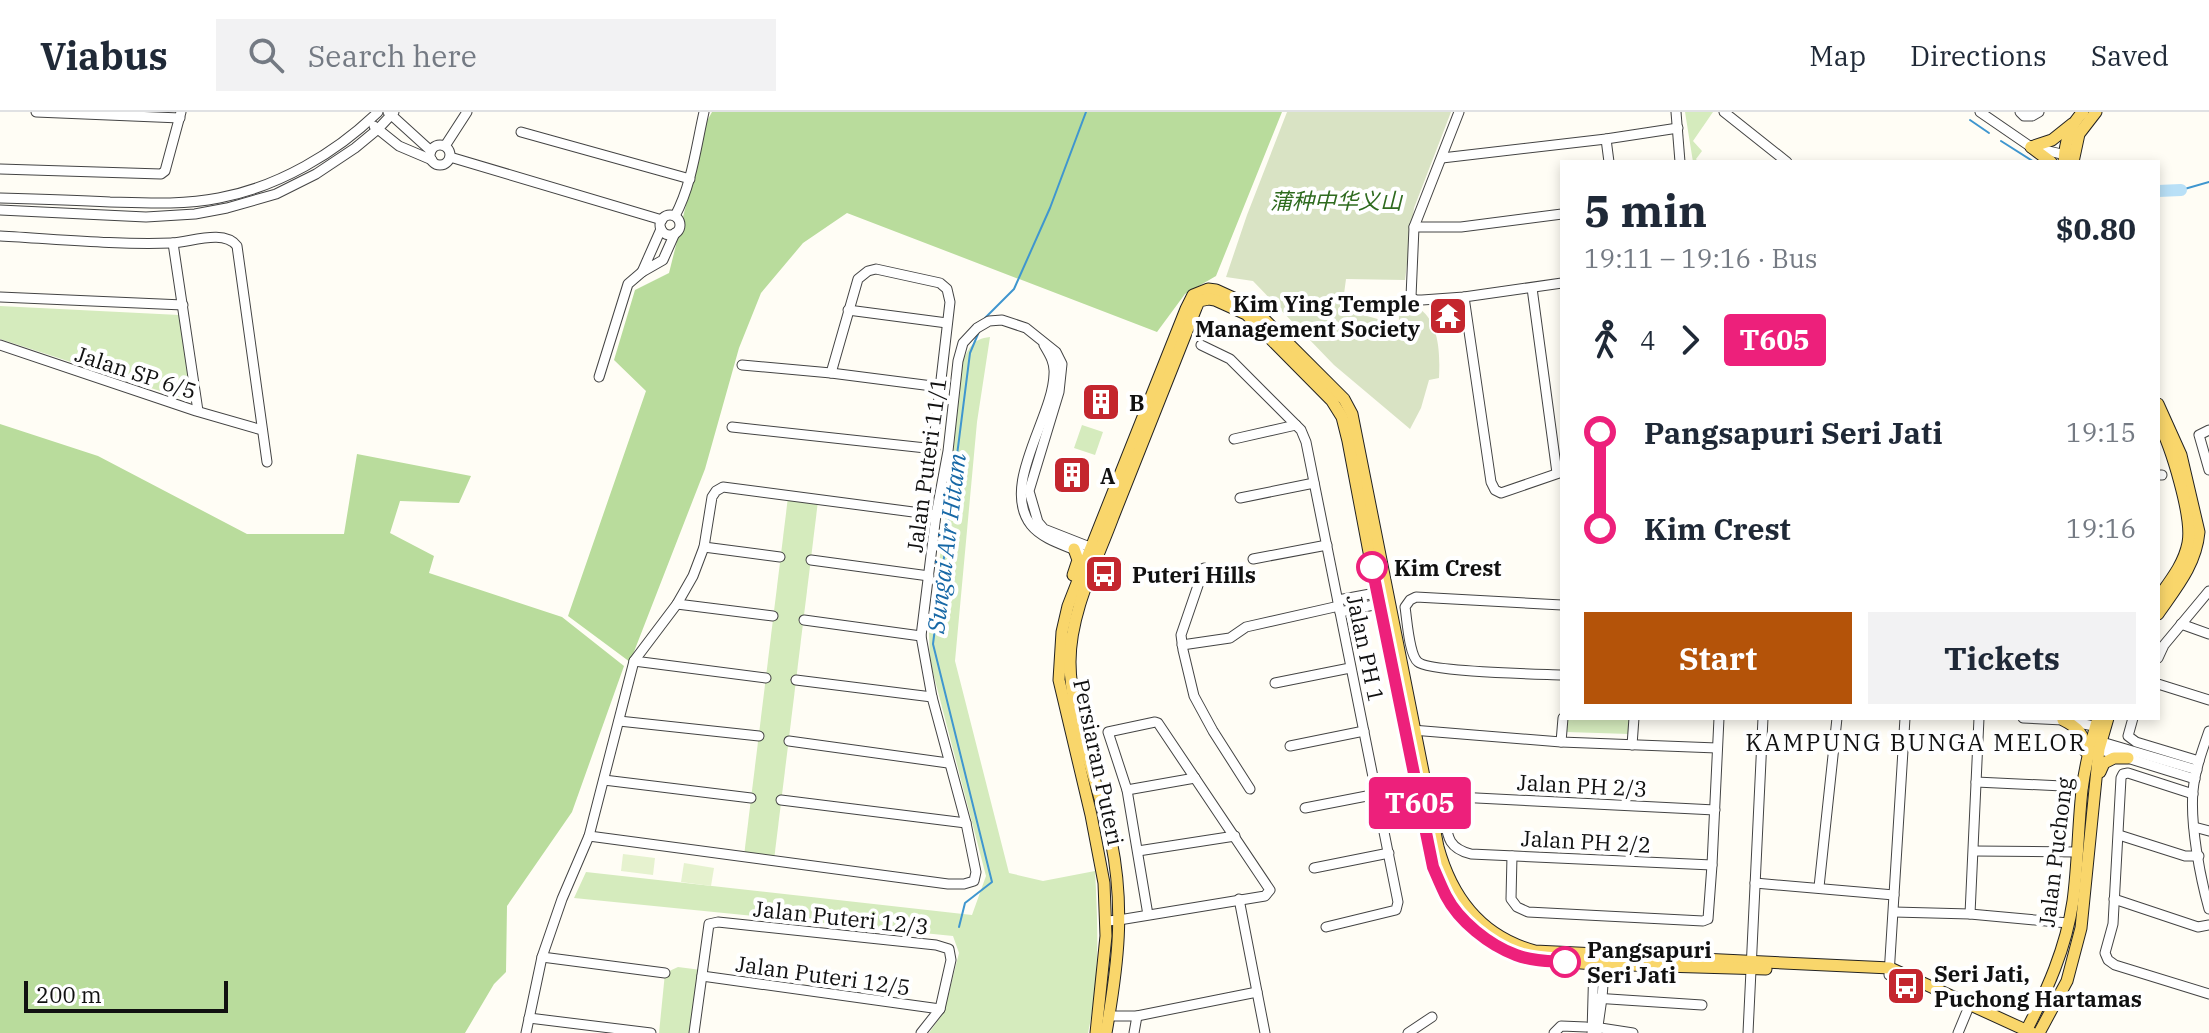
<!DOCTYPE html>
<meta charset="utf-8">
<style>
body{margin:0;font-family:"IBM Plex Serif","Noto Sans SC",serif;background:#f2f2f3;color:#1f2937;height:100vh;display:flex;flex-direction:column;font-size:30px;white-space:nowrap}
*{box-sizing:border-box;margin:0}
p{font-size:26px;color:#747a83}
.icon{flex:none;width:44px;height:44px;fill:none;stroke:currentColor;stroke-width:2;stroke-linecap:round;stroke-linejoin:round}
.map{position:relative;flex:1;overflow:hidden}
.panel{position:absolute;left:1560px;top:48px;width:600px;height:560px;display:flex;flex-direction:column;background:#fff;border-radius:0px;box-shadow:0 4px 12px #0003}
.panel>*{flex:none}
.badge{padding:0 16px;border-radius:6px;font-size:28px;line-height:52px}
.scale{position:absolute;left:24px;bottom:20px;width:204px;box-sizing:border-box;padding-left:8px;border:4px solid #111;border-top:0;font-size:22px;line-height:28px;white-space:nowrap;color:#111;-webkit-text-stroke:6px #fff;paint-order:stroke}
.map>.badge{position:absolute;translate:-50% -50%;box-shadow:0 0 0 4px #fff}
.legs{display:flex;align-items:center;gap:12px;height:88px;padding:0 24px;font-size:26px}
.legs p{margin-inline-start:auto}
.head{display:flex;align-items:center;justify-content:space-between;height:136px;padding:0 24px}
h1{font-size:44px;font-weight:800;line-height:60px}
.cta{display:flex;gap:16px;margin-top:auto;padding:16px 24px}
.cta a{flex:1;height:92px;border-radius:0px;background:#b45309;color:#fff;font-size:32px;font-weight:800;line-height:92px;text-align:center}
.cta a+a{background:#f2f2f3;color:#1f2937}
ul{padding:0 24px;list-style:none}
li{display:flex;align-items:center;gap:28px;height:96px;font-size:30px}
li i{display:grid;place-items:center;width:12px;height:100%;margin:0 10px;background:currentColor}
li i::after{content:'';width:20px;height:20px;margin:-10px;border:6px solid;border-radius:50%;background:#fff}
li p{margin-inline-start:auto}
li:first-child i{background:linear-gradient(#0000 50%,currentColor 0)}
li:last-child i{background:linear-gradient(currentColor 50%,#0000 0)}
header{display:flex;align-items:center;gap:48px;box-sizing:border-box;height:112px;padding:0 40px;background:#fff;border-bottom:2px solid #e0e1e3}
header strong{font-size:38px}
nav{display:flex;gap:44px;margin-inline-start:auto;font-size:28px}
.search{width:560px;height:72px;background:#f2f2f3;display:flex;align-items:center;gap:20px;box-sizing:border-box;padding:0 28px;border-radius:0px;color:#747a83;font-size:30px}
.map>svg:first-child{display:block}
</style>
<header>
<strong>Viabus</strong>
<div class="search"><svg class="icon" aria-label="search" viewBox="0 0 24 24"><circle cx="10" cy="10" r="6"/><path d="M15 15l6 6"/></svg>Search here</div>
<nav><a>Map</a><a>Directions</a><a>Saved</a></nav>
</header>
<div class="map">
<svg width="2209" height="921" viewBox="0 0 2209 921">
<rect width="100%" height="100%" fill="#fffdf5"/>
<g fill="#d5ebbd">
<path d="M1685 0H1713L1693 29 1702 39 1696 47 1698 50H1693Z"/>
<path d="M0 194 179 203 197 291 0 227Z"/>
<path d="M990 225 977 310 955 549 1009 761 1043 769 1095 759C1098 815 1100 865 1088 921H929L944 900 959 841 953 824 574 786 586 760 972 803 986 764 930 549 929 521 949 381 962 250C970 235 972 227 990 225Z"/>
<path d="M1082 313 1103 320 1095 343 1074 336Z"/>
<path d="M788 385 818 389 774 748 744 744Z"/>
<path d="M1567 606H1630L1629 622 1567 620Z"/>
<path d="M678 855 701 858 694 921H659L665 861Z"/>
</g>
<g fill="#b9dc9c">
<path d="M712 0H1282L1216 164 1185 182 1157 220 847 101 803 131 761 181 739 236 705 357 630 550 568 504 646 279 614 248 635 178 669 161 707 9Z"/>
<path d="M0 312 98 344 247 422H344L357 342 471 364 459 391 400 389 390 421 434 444 429 461 562 505 624 554 572 700 507 794 506 860 494 872 465 921H0Z"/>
</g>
<path fill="#d9e3c4" d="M1287 0H1451L1414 96 1405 168 1346 167 1342 197 1399 213V191L1402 188C1408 191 1415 193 1420 197 1440 212 1440 244 1439 266L1429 268 1421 296 1410 317 1334 253 1253 169 1226 165 1247 103Z"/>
<g fill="#e6f2cf">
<path d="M623 742 655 746 653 763 621 759Z"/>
<path d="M684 751 714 756 711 774 681 770Z"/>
</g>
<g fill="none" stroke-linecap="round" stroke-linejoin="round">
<g stroke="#3f96cf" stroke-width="2">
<path d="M1970 8 1989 21"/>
<path d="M2001 29 2034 50"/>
<path d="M2181 78 2209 70"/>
<path d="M985 206 1014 177 1050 96 1086 0"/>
<path d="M959 815 965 791 992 770 933 532 970 241 978 222"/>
</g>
<path stroke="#b9e0f7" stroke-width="12" d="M2158 79 2181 78"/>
<defs>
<g id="minor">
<path d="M36 0 180 6"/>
<path d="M388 0 431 39"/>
<path d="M1459 0 1414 115 1411 185 1416 188H1422L1464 185 1562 171"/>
<path d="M1676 0 1680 50"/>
<path d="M1724 0 1787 50"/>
<path d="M1980 0 2031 35 2070 44"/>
<path d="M2020 0 2024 4H2032L2039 0"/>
<path d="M374 14 399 34 432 48"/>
<path d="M521 20 690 67"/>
<path d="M1606 27 1609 50"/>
<circle cx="440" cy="43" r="10"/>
<path d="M445 34 467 0"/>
<path d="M450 45 662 108"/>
<path d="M1442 46 1606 27 1678 16"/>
<path d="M0 57 161 62 165 59 181 0"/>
<path d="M0 86C37 87 73 88 110 90 146 91 184 93 219 86 278 75 336 41 378 0"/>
<path d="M0 98 146 105 195 102 227 96 276 82 316 62 355 36 378 17 394 0"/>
<circle cx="670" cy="113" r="10"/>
<path d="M675 104C692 72 696 35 704 0"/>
<path d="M1414 115H1461L1562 102"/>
<path d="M661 117 642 160 663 148 675 121"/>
<path d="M0 124C57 127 115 133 172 131 191 130 224 117 237 134L267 350"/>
<path d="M173 131 198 299"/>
<path d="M1532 176 1557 361"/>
<path d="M0 185 183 193"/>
<path d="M1464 185 1491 370 1495 378 1501 381 1562 360"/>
<path d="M848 198 947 211"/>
<path d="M0 233 196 299 262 318"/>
<path d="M1044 233C1050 243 1055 251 1054 262 1053 306 1000 373 1031 413 1042 427 1064 433 1080 440"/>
<path d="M1201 233 1230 247 1301 318 1306 330 1398 790 1396 798 1326 815"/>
<path d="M742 253 831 261 940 275"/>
<path d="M831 261 858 167 868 159 876 157 940 171 947 177 950 190 933 337"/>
<path d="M599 265 628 172 642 160"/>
<path d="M732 315 935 337"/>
<path d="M2209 318 2199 323 2209 358"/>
<path d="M1234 327 1296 313"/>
<path d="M2158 363H2162"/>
<path d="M1240 386 1314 371"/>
<path d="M704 435 780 445"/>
<path d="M1253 447 1327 433"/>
<path d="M811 448 929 464"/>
<path d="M1204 456 1181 523 1183 538 1194 584 1213 619 1250 677"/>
<path d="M1338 488 1381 480"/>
<path d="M677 492 773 504"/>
<path d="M1562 493 1416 485 1410 488 1405 495C1407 507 1409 543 1418 550 1429 560 1540 562 1562 563"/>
<path d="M1340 500 1383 491"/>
<path d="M804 508 921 524"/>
<path d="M2181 512 2209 522"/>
<path d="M1182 533 1230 526 1246 515 1339 494"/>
<path d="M2158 546 2164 533 2209 479"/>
<path d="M634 549 766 566"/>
<path d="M796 568 932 585"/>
<path d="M1275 571 1350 556"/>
<path d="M2158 572 2209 588"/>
<path d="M2023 606 2063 608 2099 615"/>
<path d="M2133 606 2128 624 2136 630 2199 649"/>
<path d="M619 609 759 624"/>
<path d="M1412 618 1561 630 1717 636"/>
<path d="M2209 619C2202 639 2195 658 2193 679 2190 712 2200 765 2209 797"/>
<path d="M2095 628 2197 658"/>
<path d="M789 629 948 651"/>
<path d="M1561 630 1563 606"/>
<path d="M1632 633 1634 606"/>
<path d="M1290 634 1364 619"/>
<path d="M2095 636 2195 667"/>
<path d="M604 668 751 686"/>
<path d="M1976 670 2083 675"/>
<path d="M1127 678 1195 666"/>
<path d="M2193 682 2128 661 2123 662 2121 666 2113 812 2105 841 2108 848 2115 853 2209 882"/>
<path d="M781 688 966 711"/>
<path d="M1305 696 1377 682"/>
<path d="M2194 715 2209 719"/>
<path d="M2119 723 2185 744H2199"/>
<path d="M589 724 948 772H964L974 769 976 760 966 711 932 585 921 524 936 403 948 339 958 249 963 231 977 216 989 209 1002 208 1026 216 1056 240 1062 252 1059 280 1029 379 1038 410 1044 417 1095 437"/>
<path d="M1138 739 1235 724"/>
<path d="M1974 739 2076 740"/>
<path d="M1512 744 1511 787 1517 795 1528 800 1703 809 1708 807 1712 753 1719 606"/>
<path d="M1712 753 1471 742C1444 735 1448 720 1443 696L1448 688 1457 685 1715 698"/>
<path d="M1314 756 1389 741"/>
<path d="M1755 771 1894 783"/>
<path d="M1819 775 1837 606"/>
<path d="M1239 787 1265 921"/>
<path d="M2114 787 2198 815 2209 813"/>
<path d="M1894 800 1970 802 2068 811"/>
<path d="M1970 802 1979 606"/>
<path d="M1107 809 1119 808 1265 784 1270 778 1158 611 1155 610 1108 620 1127 678 1148 803"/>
<path d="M542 845 665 861"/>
<path d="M1889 863 1905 606"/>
<path d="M702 864 940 897"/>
<path d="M1594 886 1702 893"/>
<path d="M1109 904H1137L1257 880"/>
<path d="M529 906 651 921"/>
<path d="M1594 915 1633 921"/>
<path d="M526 921 542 845 562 787 589 724 634 549 677 492 693 464 704 435 712 385 716 379 723 375 936 403"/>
<path d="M694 921 709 812 718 810 936 833 949 837 951 848 940 897 921 921"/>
<path d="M1134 921 1137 904"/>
<path d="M1408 921 1432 905"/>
<path d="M1554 921 1561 914 1586 915"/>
<path d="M1592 921 1594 849"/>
<path d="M1597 921 1602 886 1605 845"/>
<path d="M1748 921 1763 606"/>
<path d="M1958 921 1970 892"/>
</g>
<g id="major">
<path d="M2031 35 2052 28 2072 12"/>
<path d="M2031 35 2051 50"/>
<path d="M2064 50C2065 31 2069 14 2083 0"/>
<path d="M2073 50 2079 22 2096 0"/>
<path d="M2158 292 2181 343 2199 420C2196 453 2176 476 2158 502"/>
<path d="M2158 310C2171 334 2193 405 2188 431 2184 452 2170 469 2158 486"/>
<path d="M1073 463 1078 448 1074 437"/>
<path d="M2063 608C2077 615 2085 622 2085 639"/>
<path d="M2100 660 2104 651 2114 646H2128"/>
<path d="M1096 921 1106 824 1104 771 1091 703 1059 568 1062 520 1068 494 1077 471 1186 197 1193 183 1208 177 1216 178 1251 194 1344 287 1352 302 1438 735C1452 786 1482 825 1535 839L1890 856 2032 921"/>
<path d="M1106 921C1118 853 1125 796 1111 728 1099 673 1070 605 1070 550 1070 500 1096 451 1113 405 1141 336 1168 266 1196 196L1199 189 1209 187 1215 188 1246 202 1332 289 1342 305 1348 329 1379 493 1393 554 1404 620 1433 755 1446 785 1455 798 1465 809 1495 832 1514 843 1530 847 1594 852 1766 857"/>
<path d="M2025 921C2047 879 2066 836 2073 789 2078 752 2078 715 2082 678 2085 654 2091 630 2098 606"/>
<path d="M2039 921 2067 869 2081 816 2099 637 2108 606"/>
</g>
</defs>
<use href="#minor" stroke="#444" stroke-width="11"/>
<use href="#major" stroke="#222" stroke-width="13"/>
<use href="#minor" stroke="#fff" stroke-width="9"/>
<use href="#major" stroke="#f9d66b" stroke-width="11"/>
</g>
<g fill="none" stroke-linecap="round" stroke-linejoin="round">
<defs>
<path id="line-1" d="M1372 455 1433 755C1437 764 1441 774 1446 784 1459 809 1489 833 1516 843 1532 849 1549 849 1565 850"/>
</defs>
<use href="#line-1" stroke="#fff" stroke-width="18"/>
<use href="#line-1" stroke="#ed207b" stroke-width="12"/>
</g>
<defs>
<symbol id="temple-square" viewBox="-11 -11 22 22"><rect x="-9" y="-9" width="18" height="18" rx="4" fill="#c4262e" stroke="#fff"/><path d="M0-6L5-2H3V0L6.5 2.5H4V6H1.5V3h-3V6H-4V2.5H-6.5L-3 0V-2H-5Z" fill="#fff"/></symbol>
<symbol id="building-square" viewBox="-11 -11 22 22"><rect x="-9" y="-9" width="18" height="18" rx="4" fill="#c4262e" stroke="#fff"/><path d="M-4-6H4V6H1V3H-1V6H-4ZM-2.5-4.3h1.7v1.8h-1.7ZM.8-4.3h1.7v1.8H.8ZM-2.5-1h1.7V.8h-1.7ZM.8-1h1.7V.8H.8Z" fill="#fff"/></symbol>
<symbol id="bus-square" viewBox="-11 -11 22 22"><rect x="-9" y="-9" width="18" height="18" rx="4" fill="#c4262e" stroke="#fff"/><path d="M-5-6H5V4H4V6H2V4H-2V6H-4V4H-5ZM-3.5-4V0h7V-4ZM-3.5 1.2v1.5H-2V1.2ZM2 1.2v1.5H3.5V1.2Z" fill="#fff"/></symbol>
</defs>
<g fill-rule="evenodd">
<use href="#temple-square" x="1426" y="182" width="44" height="44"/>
<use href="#building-square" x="1079" y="268" width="44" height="44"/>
<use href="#building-square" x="1050" y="341" width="44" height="44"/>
<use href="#bus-square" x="1082" y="440" width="44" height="44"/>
<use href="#bus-square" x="1884" y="852" width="44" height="44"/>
</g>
<g fill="#fff" stroke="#ed207b" stroke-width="4">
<circle cx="1372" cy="455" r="14"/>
<circle cx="1565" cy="850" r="14"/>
</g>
<g text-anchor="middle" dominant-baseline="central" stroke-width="8" stroke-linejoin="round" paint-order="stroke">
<g font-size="22" font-style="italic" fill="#2f6b1f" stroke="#fff">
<text x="1336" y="88">蒲种中华义山</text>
</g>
<g font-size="22" font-weight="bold" fill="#111" stroke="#fff" text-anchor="start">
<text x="1420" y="191" text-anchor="end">Kim Ying Temple<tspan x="1420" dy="25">Management Society</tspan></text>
<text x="1129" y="290">B</text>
<text x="1100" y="363">A</text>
<text x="1132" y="462">Puteri Hills</text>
<text x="1934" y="861">Seri Jati,<tspan x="1934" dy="25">Puchong Hartamas</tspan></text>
</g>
<g font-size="22" fill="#111" stroke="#fff">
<text transform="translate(136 260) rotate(18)">Jalan SP 6/5</text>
<text transform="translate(926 353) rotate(-82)">Jalan Puteri 11/1</text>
<text transform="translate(1366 536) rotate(78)">Jalan PH 1</text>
<text transform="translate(1099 650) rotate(78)">Persiaran Puteri</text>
<text transform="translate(1582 673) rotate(3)">Jalan PH 2/3</text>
<text transform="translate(1586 729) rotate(3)">Jalan PH 2/2</text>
<text transform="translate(2055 740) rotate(-83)">Jalan Puchong</text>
<text transform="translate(841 805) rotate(6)">Jalan Puteri 12/3</text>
<text transform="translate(823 863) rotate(8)">Jalan Puteri 12/5</text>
</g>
<g font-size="22" font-weight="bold" fill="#111" stroke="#fff" text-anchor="start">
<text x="1394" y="455">Kim Crest</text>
<text x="1587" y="837">Pangsapuri<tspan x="1587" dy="25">Seri Jati</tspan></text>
</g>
<g font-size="24" font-style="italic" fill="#1768a6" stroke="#fff">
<text transform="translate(946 431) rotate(-83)">Sungai Air Hitam</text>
</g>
<g font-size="24" letter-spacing="2" fill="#111" stroke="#fff">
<text x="1916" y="630">KAMPUNG BUNGA MELOR</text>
</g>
</g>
</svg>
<div class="scale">200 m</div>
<b class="badge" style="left:1420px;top:691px;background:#ed207b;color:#fff">T605</b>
<section class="panel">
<div class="head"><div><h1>5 min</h1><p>19:11 – 19:16 · Bus</p></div><b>$0.80</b></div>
<div class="legs"><svg class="icon" aria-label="walk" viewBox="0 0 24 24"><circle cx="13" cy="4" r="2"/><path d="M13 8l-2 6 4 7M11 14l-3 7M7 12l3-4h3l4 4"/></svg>4<svg class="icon" aria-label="forward" viewBox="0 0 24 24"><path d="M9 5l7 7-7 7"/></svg><b class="badge" style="background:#ed207b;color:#fff">T605</b></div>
<ul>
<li><i style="color:#ed207b"></i><b>Pangsapuri Seri Jati</b><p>19:15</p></li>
<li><i style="color:#ed207b"></i><b>Kim Crest</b><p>19:16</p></li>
</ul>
<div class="cta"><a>Start</a><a>Tickets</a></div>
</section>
</div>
